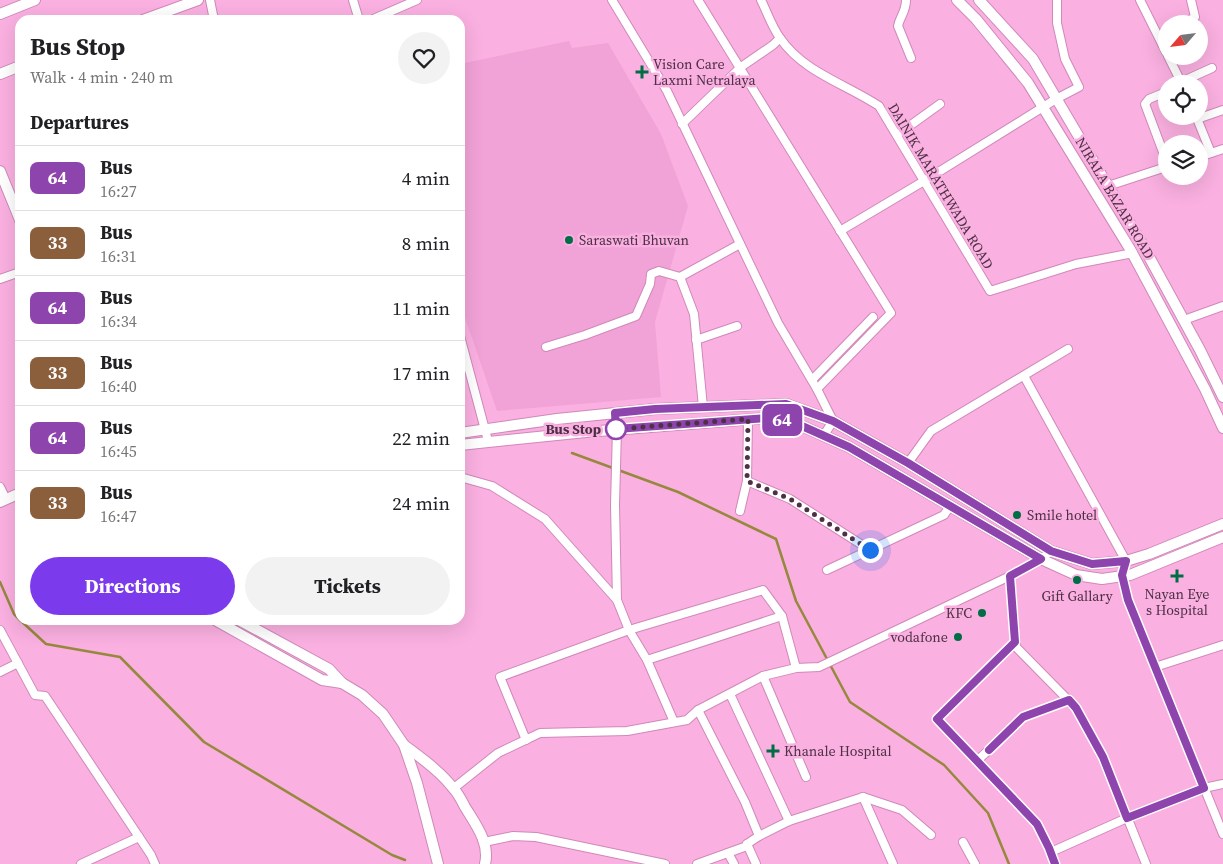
<!DOCTYPE html>
<meta charset="utf-8">
<style>
body{margin:0;font-family:"Source Serif 4",serif;background:#f2f2f2;color:#202124;height:100vh;display:flex;flex-direction:column;font-size:19px;white-space:nowrap}
*{box-sizing:border-box;margin:0}
p{font-size:16px;color:#757577}
.icon{flex:none;width:28px;height:28px;fill:none;stroke:currentColor;stroke-width:2;stroke-linecap:round;stroke-linejoin:round}
.map{position:relative;flex:1;overflow:hidden}
.details{position:absolute;left:15px;top:15px;width:450px;height:610px;display:flex;flex-direction:column;background:#fff;border-radius:15px;box-shadow:0 5px 20px #0002}
.details>*{flex:none}
.badge{padding:0 10px;border-radius:8px;font-size:18px;line-height:32px}
.needle{width:32px;rotate:242deg}
.buttons{position:absolute;left:1158px;top:15px;display:grid;gap:10px}
.buttons a{display:grid;place-items:center;width:50px;height:50px;border-radius:50%;background:#fff;box-shadow:0 5px 20px #0002;font-size:25px}
.you{position:absolute;width:25px;height:25px;margin:-12px;border:4px solid #fff;border-radius:50%;background:#1a73e8;box-shadow:0 0 0 8px #1a73e833}
.map>.badge{position:absolute;translate:-50% -50%;box-shadow:0 0 0 2px #fff}
h2{padding:0 15px;font-size:19px;line-height:45px}
.round{display:grid;place-items:center;flex:none;width:52px;height:52px;border-radius:26px;background:#f2f2f2}
.summary{display:flex;align-items:center;justify-content:space-between;height:85px;padding:0 15px}
h1{font-size:24px;font-weight:700;line-height:38px}
.button{display:flex;gap:10px;margin-top:auto;padding:10px 15px}
.button a{flex:1;height:58px;border-radius:30px;background:#7c3aed;color:#fff;font-size:20px;font-weight:700;line-height:58px;text-align:center}
.button a+a{background:#f2f2f2;color:#202124}
ul{padding:0;list-style:none}
li{display:flex;align-items:center;gap:15px;height:65px;padding:0 15px;border-top:1px solid #e0e0e0}
li div{flex:1}
li b{display:block;font-size:19px}
li em{font-style:normal}
li .badge{min-width:55px;font-weight:700;text-align:center}
.map>svg:first-child{display:block}
</style>
<div class="map">
<svg width="1223" height="864" viewBox="0 0 1223 864">
<rect width="100%" height="100%" fill="#fab0e1"/>
<path fill="#f1a2d7" d="M569 41 572 48 608 43 661 134 688 206 655 322 661 397 497 411 460 303V64Z"/>
<g fill="none" stroke-linecap="round" stroke-linejoin="round">
<g stroke="#96883c" stroke-width="2.5">
<path d="M572 453 678 492 776 539 796 601 850 702 944 765 988 813 1009 864"/>
<path d="M0 582 14 614 20 620"/>
<path d="M20 620 46 644 120 657 204 742 392 855 405 860"/>
</g>
<defs>
<g id="street">
<path d="M210 0 214 20"/>
<path d="M353 0 359 20"/>
<path d="M612 0 667 91 778 323 817 389 833 421 824 435"/>
<path d="M698 0 891 313 817 389"/>
<path d="M761 0C767 12 772 27 780 38 803 72 846 84 879 106L990 291 1076 264 1133 253"/>
<path d="M906 0C906 12 900 16 898 26L911 58"/>
<path d="M1140 0 1166 52"/>
<path d="M371 20 417 0"/>
<path d="M1183 24 1195 17 1191 0"/>
<path d="M1168 56 1181 82"/>
<path d="M1182 84 1181 82 1212 68"/>
<path d="M1166 92 1149 99 1145 104 1166 160"/>
<path d="M1196 116 1211 153"/>
<path d="M1197 119 1223 110"/>
<path d="M682 124 741 67 773 45 780 38"/>
<path d="M897 135 940 104"/>
<path d="M1199 157 1223 149"/>
<path d="M1108 186 1166 167"/>
<path d="M840 231 924 181 1056 99 1079 87 1065 59 1057 23V0"/>
<path d="M0 279 20 272"/>
<path d="M1184 320 1223 306"/>
<path d="M460 336 488 441"/>
<path d="M696 340 737 326"/>
<path d="M546 347 585 335 636 316 650 284 651 274 659 271 680 277"/>
<path d="M1024 376 1126 561 1122 575 1128 600 1223 834"/>
<path d="M812 380 873 317"/>
<path d="M703 407 694 314 680 277 740 244"/>
<path d="M615 413 617 429 615 505 617 600"/>
<path d="M908 463 931 431 1068 349"/>
<path d="M460 477 492 486 545 519 617 600 629 630 647 660 674 722"/>
<path d="M747 481 790 499 870 550"/>
<path d="M0 487 6 499"/>
<path d="M740 511 747 481 748 419"/>
<path d="M827 570 944 515 950 506"/>
<path d="M1010 576 1016 647 1076 708 1103 757 1146 864"/>
<path d="M0 630 35 695 45 696 151 855 155 864"/>
<path d="M1015 642 937 719 1037 824 1049 848 1055 864"/>
<path d="M647 660 782 616"/>
<path d="M1155 667 1223 645"/>
<path d="M0 672 18 663"/>
<path d="M763 676 806 777"/>
<path d="M730 694 789 821"/>
<path d="M698 710 745 802 759 836"/>
<path d="M526 740 500 677 629 630 763 590 782 616 796 668"/>
<path d="M977 761 1023 717 1069 700"/>
<path d="M454 788 498 753 540 733 627 731 687 720 698 710 763 676 796 668 819 667 1010 576 1041 559 1051 551"/>
<path d="M863 797 893 864"/>
<path d="M484 842 513 836 536 837 665 864"/>
<path d="M963 842 975 864"/>
<path d="M747 844 756 864"/>
<path d="M1051 852 1127 818 1204 788 1223 784"/>
<path d="M728 853 734 864"/>
<path d="M81 864 139 837"/>
<path d="M697 864 747 846V844L759 836 789 821 863 797 902 810 931 835"/>
</g>
<g id="secondary">
<path d="M957 0 976 19 1028 83 1130 249 1205 389 1223 428"/>
<path d="M979 0 1033 59 1141 242 1200 350 1223 397"/>
<path d="M0 14 35 0"/>
<path d="M143 20 198 0"/>
<path d="M0 74 20 66"/>
<path d="M0 171 20 220"/>
<path d="M460 433 557 419 655 409 786 404 833 421 908 463 1051 551 1092 564 1126 561 1149 554 1223 524"/>
<path d="M460 445 586 432 766 418 793 422 849 447 1041 559 1076 575 1102 579 1130 575 1223 537"/>
<path d="M0 502 20 493"/>
<path d="M215 620 322 680 342 683"/>
<path d="M239 620 329 669 342 683 362 695 383 714 404 745 417 783 438 864"/>
<path d="M404 745C421 758 440 771 453 788 458 793 462 801 465 807 476 825 490 843 485 864"/>
</g>
</defs>
<use href="#street" stroke="#cf89b9" stroke-width="10"/>
<use href="#secondary" stroke="#cf89b9" stroke-width="12"/>
<use href="#street" stroke="#fff" stroke-width="8"/>
<use href="#secondary" stroke="#fff" stroke-width="10"/>
</g>
<g fill="none" stroke-linecap="round" stroke-linejoin="round">
<defs>
<path id="line" d="M989 750 1023 717 1069 700 1076 708 1103 757 1127 818 1204 788 1128 600 1122 575 1126 561 1092 564 1051 551 908 463 833 421 786 404 655 409 615 413 616 429 766 418 793 422 849 447 1041 559 1010 576 1015 642 937 719 1037 824 1049 848 1055 864"/>
</defs>
<use href="#line" stroke="#fff" stroke-width="11"/>
<use href="#line" stroke="#8e44ad" stroke-width="8"/>
<path stroke="#4d3044" stroke-width="5" stroke-dasharray="0 9" d="M616 429 748 419 747 481 790 499 870 550"/>
</g>
<g fill="#006d45" stroke="#fab0e1" stroke-width="2">
<path d="M639.5 64.5h5v5h5v5h-5v5h-5v-5h-5v-5h5z"/>
<circle cx="569" cy="240" r="5"/>
<circle cx="1017" cy="515" r="5"/>
<path d="M1174.5 568.5h5v5h5v5h-5v5h-5v-5h-5v-5h5z"/>
<circle cx="1077" cy="580" r="5"/>
<circle cx="982" cy="613" r="5"/>
<circle cx="958" cy="637" r="5"/>
<path d="M770.5 743.5h5v5h5v5h-5v5h-5v-5h-5v-5h5z"/>
</g>
<circle fill="#fff" stroke="#8e44ad" stroke-width="2.5" cx="616" cy="429" r="10"/>
<g text-anchor="middle" dominant-baseline="central" stroke-width="5" stroke-linejoin="round" paint-order="stroke">
<g font-size="14" fill="#4d3044" stroke="#fab0e1" text-anchor="start">
<text x="653" y="64">Vision Care<tspan x="653" dy="16">Laxmi Netralaya</tspan></text>
<text x="579" y="240">Saraswati Bhuvan</text>
<text x="1027" y="515">Smile hotel</text>
<text x="1177" y="594" text-anchor="middle">Nayan Eye<tspan x="1177" dy="16">s Hospital</tspan></text>
<text x="1077" y="596" text-anchor="middle">Gift Gallary</text>
<text x="972" y="613" text-anchor="end">KFC</text>
<text x="948" y="637" text-anchor="end">vodafone</text>
<text x="784" y="751">Khanale Hospital</text>
</g>
<g font-size="14" fill="#4d3044" stroke="#fab0e1">
<text transform="translate(941 186) rotate(59)">DAINIK MARATHWADA ROAD</text>
<text transform="translate(1115 198) rotate(59)">NIRALA BAZAR ROAD</text>
</g>
<g font-size="14" font-weight="bold" fill="#4d3044" stroke="#fab0e1" text-anchor="end">
<text x="601" y="429">Bus Stop</text>
</g>
</g>
</svg>
<div class="buttons">
<a><svg class="needle" viewBox="-14 -14 28 28"><path d="M0-13l5 13h-10z" fill="#e53935"/><path d="M0 13l5-13h-10z" fill="#757577"/></svg></a>
<a><svg class="icon" aria-label="locate" viewBox="0 0 24 24"><circle cx="12" cy="12" r="6"/><path d="M12 2v4M12 18v4M2 12h4M18 12h4"/></svg></a>
<a><svg class="icon" aria-label="layers" viewBox="0 0 24 24"><path d="M12 4l9 5-9 5-9-5zM3 14l9 5 9-5"/></svg></a>
</div>
<div class="you" style="left:870px;top:550px"></div>
<b class="badge" style="left:782px;top:420px;background:#8e44ad;color:#fff">64</b>
<section class="details">
<div class="summary"><div><h1>Bus Stop</h1><p>Walk · 4 min · 240 m</p></div><a class="round"><svg class="icon" aria-label="heart" viewBox="0 0 24 24"><path d="M12 20l-8-8c-3-5 5-10 8-4 3-6 11-1 8 4z"/></svg></a></div>
<h2>Departures</h2>
<ul>
<li><span class="badge" style="background:#8e44ad;color:#fff">64</span><div><b>Bus</b><p>16:27</p></div><em>4 min</em></li>
<li><span class="badge" style="background:#8b5e3c;color:#fff">33</span><div><b>Bus</b><p>16:31</p></div><em>8 min</em></li>
<li><span class="badge" style="background:#8e44ad;color:#fff">64</span><div><b>Bus</b><p>16:34</p></div><em>11 min</em></li>
<li><span class="badge" style="background:#8b5e3c;color:#fff">33</span><div><b>Bus</b><p>16:40</p></div><em>17 min</em></li>
<li><span class="badge" style="background:#8e44ad;color:#fff">64</span><div><b>Bus</b><p>16:45</p></div><em>22 min</em></li>
<li><span class="badge" style="background:#8b5e3c;color:#fff">33</span><div><b>Bus</b><p>16:47</p></div><em>24 min</em></li>
</ul>
<div class="button"><a>Directions</a><a>Tickets</a></div>
</section>
</div>
